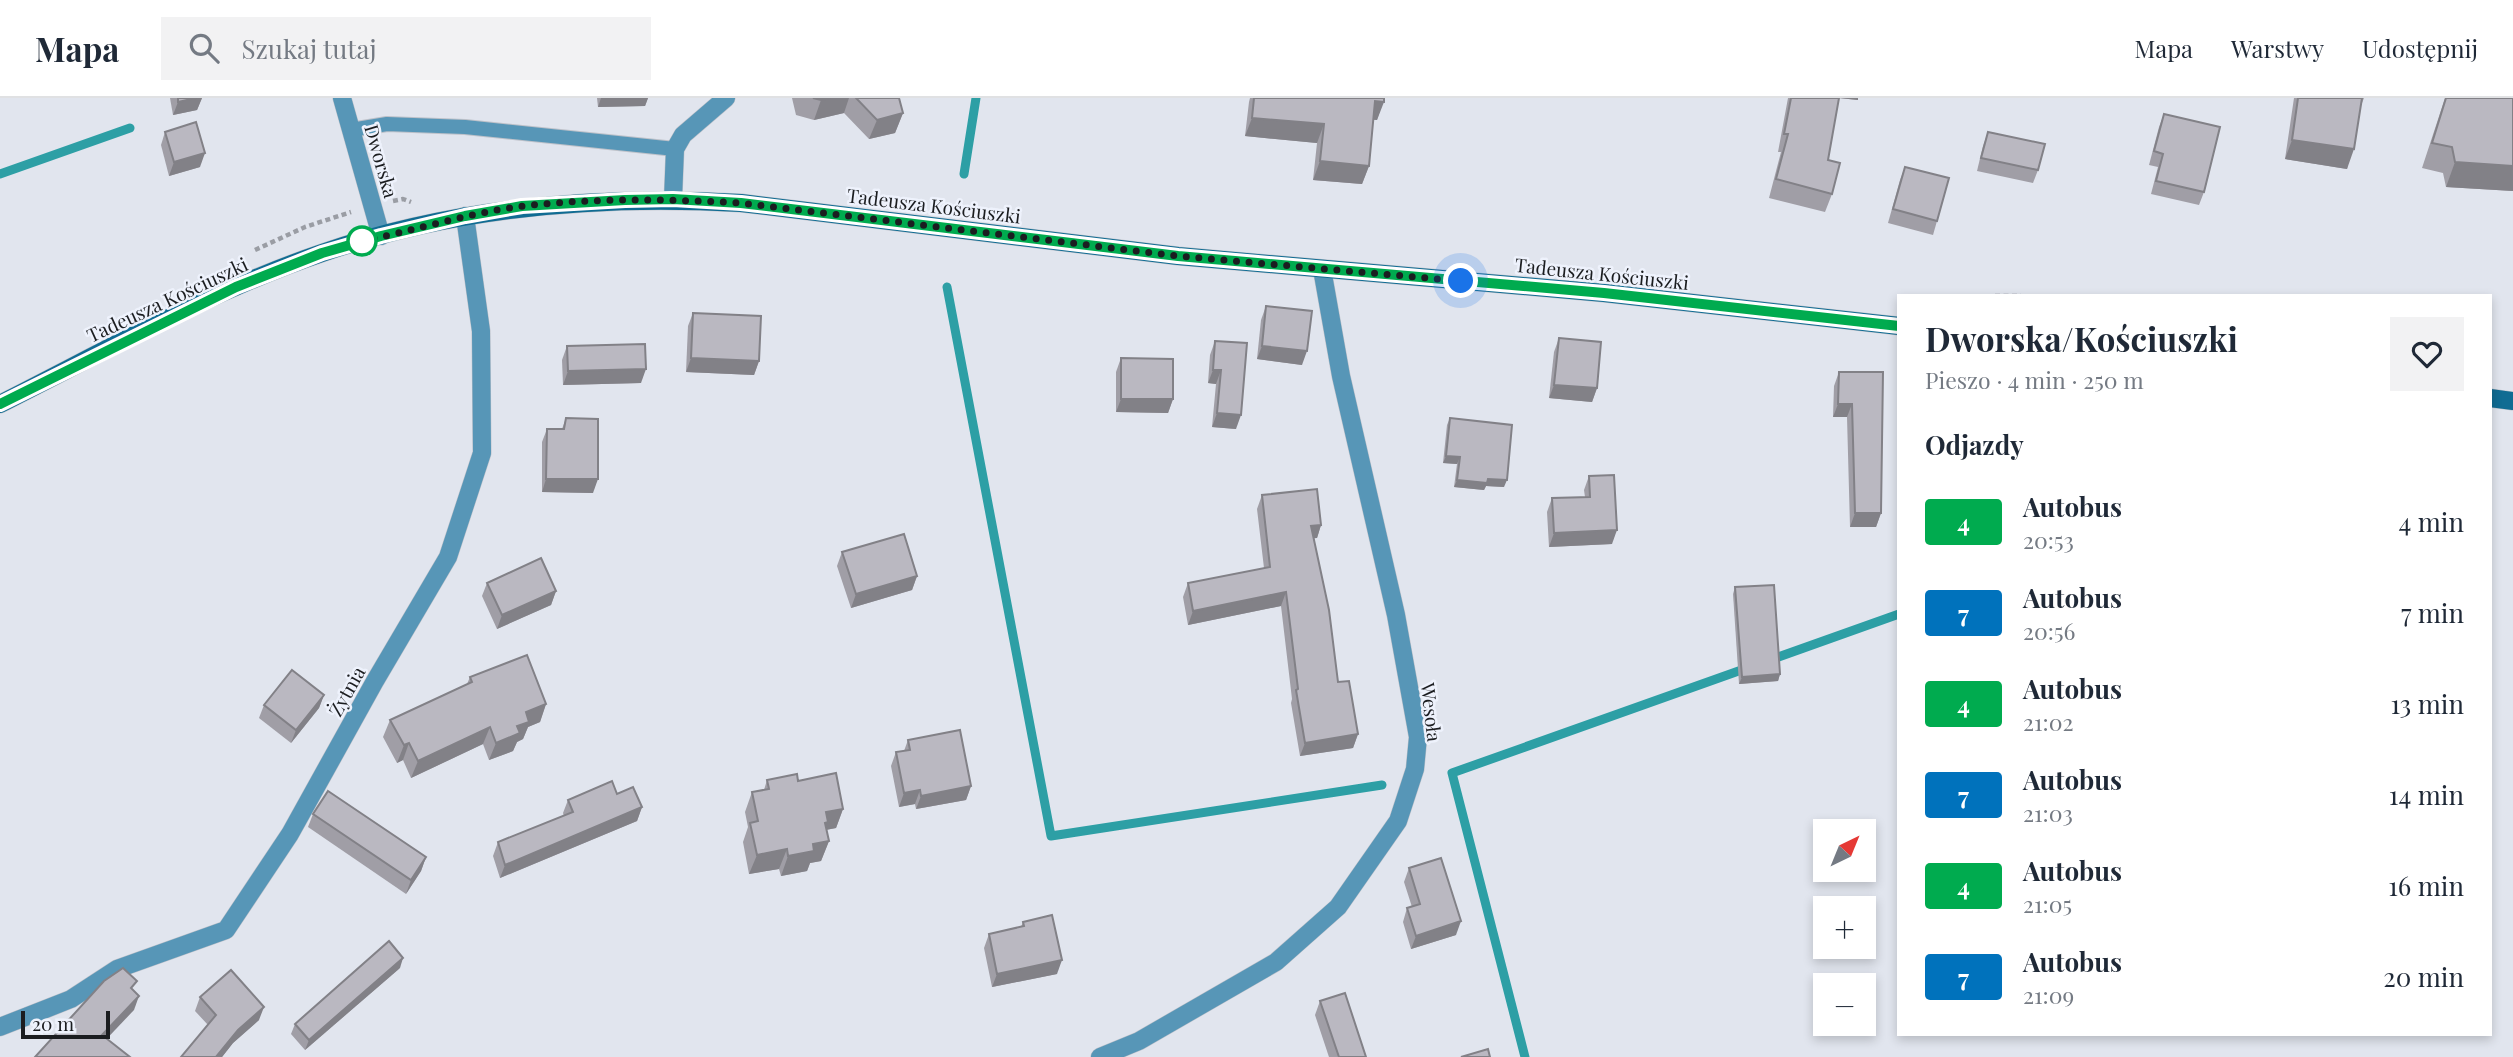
<!DOCTYPE html>
<html lang="pl">
<meta charset="utf-8">
<style>
body{margin:0;font-family:"Playfair Display",serif;background:#f2f2f3;color:#1f2937;height:100vh;display:flex;flex-direction:column;font-size:26px;white-space:nowrap}
*{box-sizing:border-box;margin:0}
p{font-size:23px;color:#747a83}
.icon{flex:none;width:38px;height:38px;fill:none;stroke:currentColor;stroke-width:2;stroke-linecap:round;stroke-linejoin:round}
.map{position:relative;flex:1;overflow:hidden}
.sheet{position:absolute;left:1897px;top:196px;width:595px;height:742px;display:flex;flex-direction:column;background:#fff;border-radius:0px;box-shadow:0 4px 10px #0003}
.sheet>*{flex:none}
.badge{padding:0 14px;border-radius:5px;font-size:24px;line-height:46px}
.needle{width:46px;rotate:43deg}
.fabs{position:absolute;left:1813px;top:721px;display:grid;gap:14px}
.fabs a{display:grid;place-items:center;width:63px;height:63px;border-radius:0px;background:#fff;box-shadow:0 4px 10px #0003;font-size:35px}
.scale{position:absolute;left:21px;bottom:18px;width:89px;box-sizing:border-box;padding-left:7px;border:4px solid #1b1d20;border-top:0;font-size:19px;line-height:24px;white-space:nowrap;color:#1b1d20;-webkit-text-stroke:5px #eef2fc;paint-order:stroke}
.you{position:absolute;width:35px;height:35px;margin:-18px;border:5px solid #fff;border-radius:50%;background:#1a73e8;box-shadow:0 0 0 10px #1a73e833}
.map>.badge{position:absolute;translate:-50% -50%;box-shadow:0 0 0 4px #fff}
h2{padding:0 28px;font-size:26px;line-height:63px}
.round{display:grid;place-items:center;flex:none;width:74px;height:74px;border-radius:0px;background:#f2f2f3}
.summary{display:flex;align-items:center;justify-content:space-between;height:119px;padding:0 28px}
h1{font-size:33px;font-weight:700;line-height:52px}
ul{padding:0;list-style:none}
li{display:flex;align-items:center;gap:21px;height:91px;padding:0 28px}
li div{flex:1}
li b{display:block;font-size:26px}
li em{font-style:normal}
li .badge{min-width:77px;font-weight:700;text-align:center}
header{display:flex;align-items:center;gap:42px;box-sizing:border-box;height:98px;padding:0 35px;background:#fff;border-bottom:2px solid #e0e1e3}
header strong{font-size:33px}
nav{display:flex;gap:38px;margin-inline-start:auto;font-size:24px}
.search{width:490px;height:63px;background:#f2f2f3;display:flex;align-items:center;gap:18px;box-sizing:border-box;padding:0 24px;border-radius:0px;color:#747a83;font-size:26px}
.map>svg:first-child{display:block}
</style>
<header>
<strong>Mapa</strong>
<div class="search"><svg class="icon" aria-label="search" viewBox="0 0 24 24"><circle cx="10" cy="10" r="6"/><path d="M15 15l6 6"/></svg>Szukaj tutaj</div>
<nav><a>Mapa</a><a>Warstwy</a><a>Udostępnij</a></nav>
</header>
<div class="map">
<svg width="2513" height="959" viewBox="0 0 2513 959">
<rect width="100%" height="100%" fill="#e1e5ee"/>
<g fill="none" stroke-linecap="round" stroke-linejoin="round">
<g stroke="#2d9fa5" stroke-width="9">
<path d="M0 76 130 30"/>
<path d="M964 76 976 0"/>
<path d="M947 189 1051 738 1382 687"/>
<path d="M1770 562 1899 516"/>
<path d="M1525 959 1452 675 1747 570"/>
</g>
<defs>
<path id="lane" d="M351 32 387 26 465 29 675 51"/>
<g id="street">
<path d="M342 0 381 138"/>
<path d="M673 101 675 51 683 37 726 0"/>
<path d="M0 929 71 901 117 871 226 832 290 736 375 583 448 459 482 355 481 233 465 118"/>
<path d="M1100 959 1139 943 1276 864 1338 809 1398 723 1415 671 1418 639 1396 517 1341 278 1322 171"/>
</g>
<g id="secondary">
<path d="M2490 300 2513 303"/>
<path d="M0 306C105 253 210 193 322 155 458 108 599 97 741 105L1178 158 1604 195 1899 228"/>
</g>
</defs>
<use href="#lane" stroke="#bdc1c9" stroke-width="16"/>
<use href="#street" stroke="#bdc1c9" stroke-width="19"/>
<use href="#secondary" stroke="#bdc1c9" stroke-width="19"/>
<g stroke="#9a9da4" stroke-width="4.5" stroke-dasharray="5 3.5" stroke-linecap="butt">
<path d="M393 103 403 101 411 104"/>
<path d="M255 152 305 129 351 114"/>
<path d="M1995 198H2021"/>
</g>
<use href="#lane" stroke="#5796b7" stroke-width="14"/>
<use href="#street" stroke="#5796b7" stroke-width="18"/>
<use href="#secondary" stroke="#106c93" stroke-width="18"/>
</g>
<g fill="#a09ea6">
<path d="M170 0H202L197 12 173 17Z"/>
<path d="M597 0H648L645 8 598 9Z"/>
<path d="M792 0H899L903 15 895 35 869 41 844 15 814 22 796 17Z"/>
<path d="M1250 0H1384L1377 22H1373L1369 68 1362 86 1313 82 1317 45 1245 38 1249 4Z"/>
<path d="M1788 0H1858V2L1839 0 1828 62 1832 96 1825 114 1769 100 1781 54H1778Z"/>
<path d="M2294 0H2364L2360 10 2347 71 2285 61Z"/>
<path d="M2445 0H2513V93L2446 89 2443 75 2422 70Z"/>
<path d="M2164 16 2204 94 2199 107 2151 96 2158 69 2149 67 2159 29Z"/>
<path d="M165 34 200 69 169 78 161 47Z"/>
<path d="M1988 34 2038 72 2033 85 1977 73 1983 48Z"/>
<path d="M1905 69 1937 123 1933 137 1888 125 1900 82Z"/>
<path d="M1266 208 1302 267 1257 261 1261 222Z"/>
<path d="M693 215 759 263 754 277 686 274 688 228Z"/>
<path d="M1559 240 1597 290 1592 304 1549 300 1554 254Z"/>
<path d="M1215 243 1236 331 1212 329 1216 286 1208 285 1210 257Z"/>
<path d="M567 248 641 285 563 287 562 262Z"/>
<path d="M1121 260 1173 301 1168 315 1116 314V274Z"/>
<path d="M1839 274H1883L1881 415 1876 429H1850L1847 319H1833L1834 288Z"/>
<path d="M566 320 593 395 542 394V344L547 331H562Z"/>
<path d="M1450 320 1504 389 1486 388 1484 392 1454 389 1457 366 1443 365 1447 327Z"/>
<path d="M1589 378 1612 446 1549 449 1547 414 1552 400 1585 399 1584 392Z"/>
<path d="M1262 397 1321 427 1317 440H1314L1338 584 1358 636 1353 650 1300 658 1291 605 1292 601 1281 508 1188 527 1183 499 1188 485 1264 470 1257 411Z"/>
<path d="M842 454 917 478 912 492 851 510 837 468Z"/>
<path d="M487 485 556 493 551 507 497 531 482 498Z"/>
<path d="M1735 489 1780 576 1778 583 1739 586 1733 496Z"/>
<path d="M470 579 546 606 540 624 528 629 523 641 517 644 513 653 489 662 483 646 411 680 403 662 397 665 383 639 390 622 467 586Z"/>
<path d="M324 597 319 610 291 645 259 620 264 607Z"/>
<path d="M908 642 971 688 966 702 916 711 915 706 899 709 891 668 896 654 904 653Z"/>
<path d="M767 682 798 683 843 711 836 730 826 732 829 743 821 763 810 765 807 773 781 778 779 771 749 776 743 744 748 729 745 714 752 694 764 692Z"/>
<path d="M617 696 642 709 637 723 500 780 493 758 498 744 564 718 563 715 568 702Z"/>
<path d="M313 716 426 759 421 773 406 796 308 729Z"/>
<path d="M1409 770 1456 837 1411 851 1403 824 1407 810 1412 809 1404 784Z"/>
<path d="M1023 824 1057 876 992 889 984 850 989 836 1021 829Z"/>
<path d="M400 870 305 952 291 936 295 926Z"/>
<path d="M200 899 259 922 233 945 222 959H181L208 927 195 913Z"/>
<path d="M1320 903 1366 959H1329L1315 917Z"/>
</g>
<g fill="#828187">
<path d="M196 0H202L197 12 173 17 178 4Z"/>
<path d="M601 0H648L645 8 598 9Z"/>
<path d="M830 0H849L844 15 814 22 821 2Z"/>
<path d="M1839 0H1858V2Z"/>
<path d="M1375 3 1384 4 1377 22 1368 21Z"/>
<path d="M903 15 895 35 869 41 877 22Z"/>
<path d="M1252 20 1324 26 1317 45 1245 38Z"/>
<path d="M2292 42 2354 51 2347 71 2285 61Z"/>
<path d="M205 55 200 69 169 78 174 64Z"/>
<path d="M1320 63 1369 68 1362 86 1313 82Z"/>
<path d="M2455 64 2513 68V93L2446 89Z"/>
<path d="M1262 248 1307 253 1302 267 1257 261Z"/>
<path d="M691 260 759 263 754 277 686 274Z"/>
<path d="M646 271 641 285 563 287 568 273Z"/>
<path d="M1213 272H1221L1216 286 1208 285Z"/>
<path d="M1554 287 1597 290 1592 304 1549 300Z"/>
<path d="M1121 301H1173L1168 315 1116 314Z"/>
<path d="M1838 306H1852L1847 319H1833Z"/>
<path d="M1217 315 1241 317 1236 331 1212 329Z"/>
<path d="M1446 358 1460 359 1457 366 1443 365Z"/>
<path d="M546 381H598L593 395 542 394Z"/>
<path d="M1488 381 1507 382 1504 389 1486 388 1484 392 1454 389 1457 382Z"/>
<path d="M1855 415H1881L1876 429H1850Z"/>
<path d="M1321 427 1317 440 1306 441 1311 428Z"/>
<path d="M1617 432 1612 446 1549 449 1554 435Z"/>
<path d="M917 478 912 492 851 510 856 496Z"/>
<path d="M556 493 551 507 497 531 502 517Z"/>
<path d="M1286 494 1281 508 1188 527 1193 513Z"/>
<path d="M1780 576 1778 583 1739 586 1742 579Z"/>
<path d="M324 597 319 610 291 645 296 632Z"/>
<path d="M546 606 540 624 528 629 523 641 517 644 513 653 489 662 496 645 526 614Z"/>
<path d="M490 629 483 646 411 680 418 663Z"/>
<path d="M1358 636 1353 650 1300 658 1305 645Z"/>
<path d="M409 645 403 662 397 665 404 647Z"/>
<path d="M971 688 966 702 916 711 921 698Z"/>
<path d="M920 692 915 706 899 709 904 695Z"/>
<path d="M642 709 637 723 500 780 505 767Z"/>
<path d="M843 711 836 730 825 732 821 744 826 714Z"/>
<path d="M829 743 821 763 810 765 807 773 781 778 788 758 813 746Z"/>
<path d="M787 751 779 771 749 776 757 757Z"/>
<path d="M426 759 421 773 406 796 411 782Z"/>
<path d="M1461 823 1456 837 1411 851 1416 838Z"/>
<path d="M403 860 400 870 305 952 309 942Z"/>
<path d="M1062 862 1057 876 992 889 997 876Z"/>
<path d="M139 898 134 912 97 951 102 937Z"/>
<path d="M264 909 259 922 233 945 222 959H216L238 932Z"/>
</g>
<g fill="#bab8c1" stroke="#828187" stroke-width="2">
<path d="M178 0H196L178 4Z"/>
<path d="M813 0H830L821 2Z"/>
<path d="M856 0H899L903 15 877 22Z"/>
<path d="M1254 0H1384V4L1375 3 1369 68 1320 63 1324 26 1252 20Z"/>
<path d="M1791 0H1839L1828 62 1840 65 1832 96 1776 81 1788 36H1784Z"/>
<path d="M2298 0H2362L2354 51 2292 42Z"/>
<path d="M2446 0H2513V68L2455 64 2452 49 2432 45Z"/>
<path d="M2164 16 2220 29 2204 94 2156 83 2163 56 2154 53Z"/>
<path d="M196 24 205 55 174 64 165 34Z"/>
<path d="M1988 34 2045 46 2038 72 1981 60Z"/>
<path d="M1905 69 1949 80 1937 123 1893 111Z"/>
<path d="M1266 208 1312 213 1307 253 1262 248Z"/>
<path d="M693 215 761 218 759 263 691 260Z"/>
<path d="M1559 240 1601 244 1597 290 1554 287Z"/>
<path d="M1215 243 1247 245 1241 317 1217 315 1221 272H1213Z"/>
<path d="M645 246 646 271 568 273 567 248Z"/>
<path d="M1121 260 1173 261V301H1121Z"/>
<path d="M1839 274H1883L1881 415H1855L1852 306H1838Z"/>
<path d="M566 320 598 321V381H546L547 331H564Z"/>
<path d="M1450 320 1512 327 1507 382 1488 381 1487 385 1457 382 1460 359 1446 358Z"/>
<path d="M1614 377 1617 432 1554 435 1552 400 1590 399 1589 378Z"/>
<path d="M1317 391 1321 427 1311 428 1329 512 1338 584 1349 583 1358 636 1305 645 1296 592 1298 591 1286 494 1193 513 1188 485 1270 469 1262 397Z"/>
<path d="M904 436 917 478 856 496 842 454Z"/>
<path d="M541 460 556 493 502 517 487 485Z"/>
<path d="M1774 487 1780 576 1742 579 1735 489Z"/>
<path d="M527 557 546 606 526 614 529 624 517 628 520 635 496 645 490 629 418 663 409 645 404 647 390 622 472 584 470 579Z"/>
<path d="M292 572 324 597 296 632 264 607Z"/>
<path d="M960 632 971 688 921 698 920 692 904 695 896 654 910 652 908 642Z"/>
<path d="M836 675 843 711 826 714 828 724 825 725 829 743 813 746 814 753 788 758 787 751 757 757 750 725 758 723 752 694 769 691 767 682 797 676 798 683Z"/>
<path d="M612 683 617 696 633 689 642 709 505 767 498 744 573 714 568 702Z"/>
<path d="M328 693 426 759 411 782 313 716Z"/>
<path d="M1441 760 1461 823 1416 838 1407 810 1420 806 1409 770Z"/>
<path d="M1052 817 1062 862 997 876 989 836 1024 828 1023 824Z"/>
<path d="M389 843 403 860 309 942 295 926Z"/>
<path d="M123 870 137 883 131 890 139 898 102 937 130 959H35L104 883Z"/>
<path d="M231 872 264 909 238 932 216 959H181L216 917 200 899Z"/>
<path d="M1345 895 1366 959H1339L1320 903Z"/>
<path d="M1488 951 1490 959H1461Z"/>
</g>
<g fill="none" stroke-linecap="round" stroke-linejoin="round">
<defs>
<path id="line" d="M0 306 236 189 322 155 381 138 465 118 522 108 625 102 673 101 741 105 1178 158 1604 195 1899 228"/>
</defs>
<use href="#line" stroke="#fff" stroke-width="16"/>
<use href="#line" stroke="#00ab4f" stroke-width="10"/>
<path stroke="#1b1d20" stroke-width="7" stroke-dasharray="0 12.6" d="M362 143C413 133 468 115 523 108 595 100 668 101 741 105L1178 158 1461 183"/>
</g>
<circle fill="#fff" stroke="#00ab4f" stroke-width="3.5" cx="362" cy="143" r="14"/>
<g text-anchor="middle" dominant-baseline="central" stroke-width="5" stroke-linejoin="round" paint-order="stroke">
<g font-size="19" fill="#1b1d20" stroke="#eef2fc">
<text transform="translate(382 63) rotate(74)">Dworska</text>
<text transform="translate(934 107) rotate(7)">Tadeusza Kościuszki</text>
<text transform="translate(1602 175) rotate(6)">Tadeusza Kościuszki</text>
<text transform="translate(167 201) rotate(-25)">Tadeusza Kościuszki</text>
<text transform="translate(346 593) rotate(-61)">Żytnia</text>
<text transform="translate(1432 614) rotate(83)">Wesoła</text>
</g>
</g>
</svg>
<div class="fabs">
<a><svg class="needle" viewBox="-14 -14 28 28"><path d="M0-13l5 13h-10z" fill="#e53935"/><path d="M0 13l5-13h-10z" fill="#747a83"/></svg></a>
<a>+</a>
<a>−</a>
</div>
<div class="scale">20 m</div>
<div class="you" style="left:1461px;top:183px"></div>
<section class="sheet">
<div class="summary"><div><h1>Dworska/Kościuszki</h1><p>Pieszo · 4 min · 250 m</p></div><a class="round"><svg class="icon" aria-label="heart" viewBox="0 0 24 24"><path d="M12 20l-8-8c-3-5 5-10 8-4 3-6 11-1 8 4z"/></svg></a></div>
<h2>Odjazdy</h2>
<ul>
<li><span class="badge" style="background:#00ab4f;color:#fff">4</span><div><b>Autobus</b><p>20:53</p></div><em>4 min</em></li>
<li><span class="badge" style="background:#0072bc;color:#fff">7</span><div><b>Autobus</b><p>20:56</p></div><em>7 min</em></li>
<li><span class="badge" style="background:#00ab4f;color:#fff">4</span><div><b>Autobus</b><p>21:02</p></div><em>13 min</em></li>
<li><span class="badge" style="background:#0072bc;color:#fff">7</span><div><b>Autobus</b><p>21:03</p></div><em>14 min</em></li>
<li><span class="badge" style="background:#00ab4f;color:#fff">4</span><div><b>Autobus</b><p>21:05</p></div><em>16 min</em></li>
<li><span class="badge" style="background:#0072bc;color:#fff">7</span><div><b>Autobus</b><p>21:09</p></div><em>20 min</em></li>
</ul>
</section>
</div>
